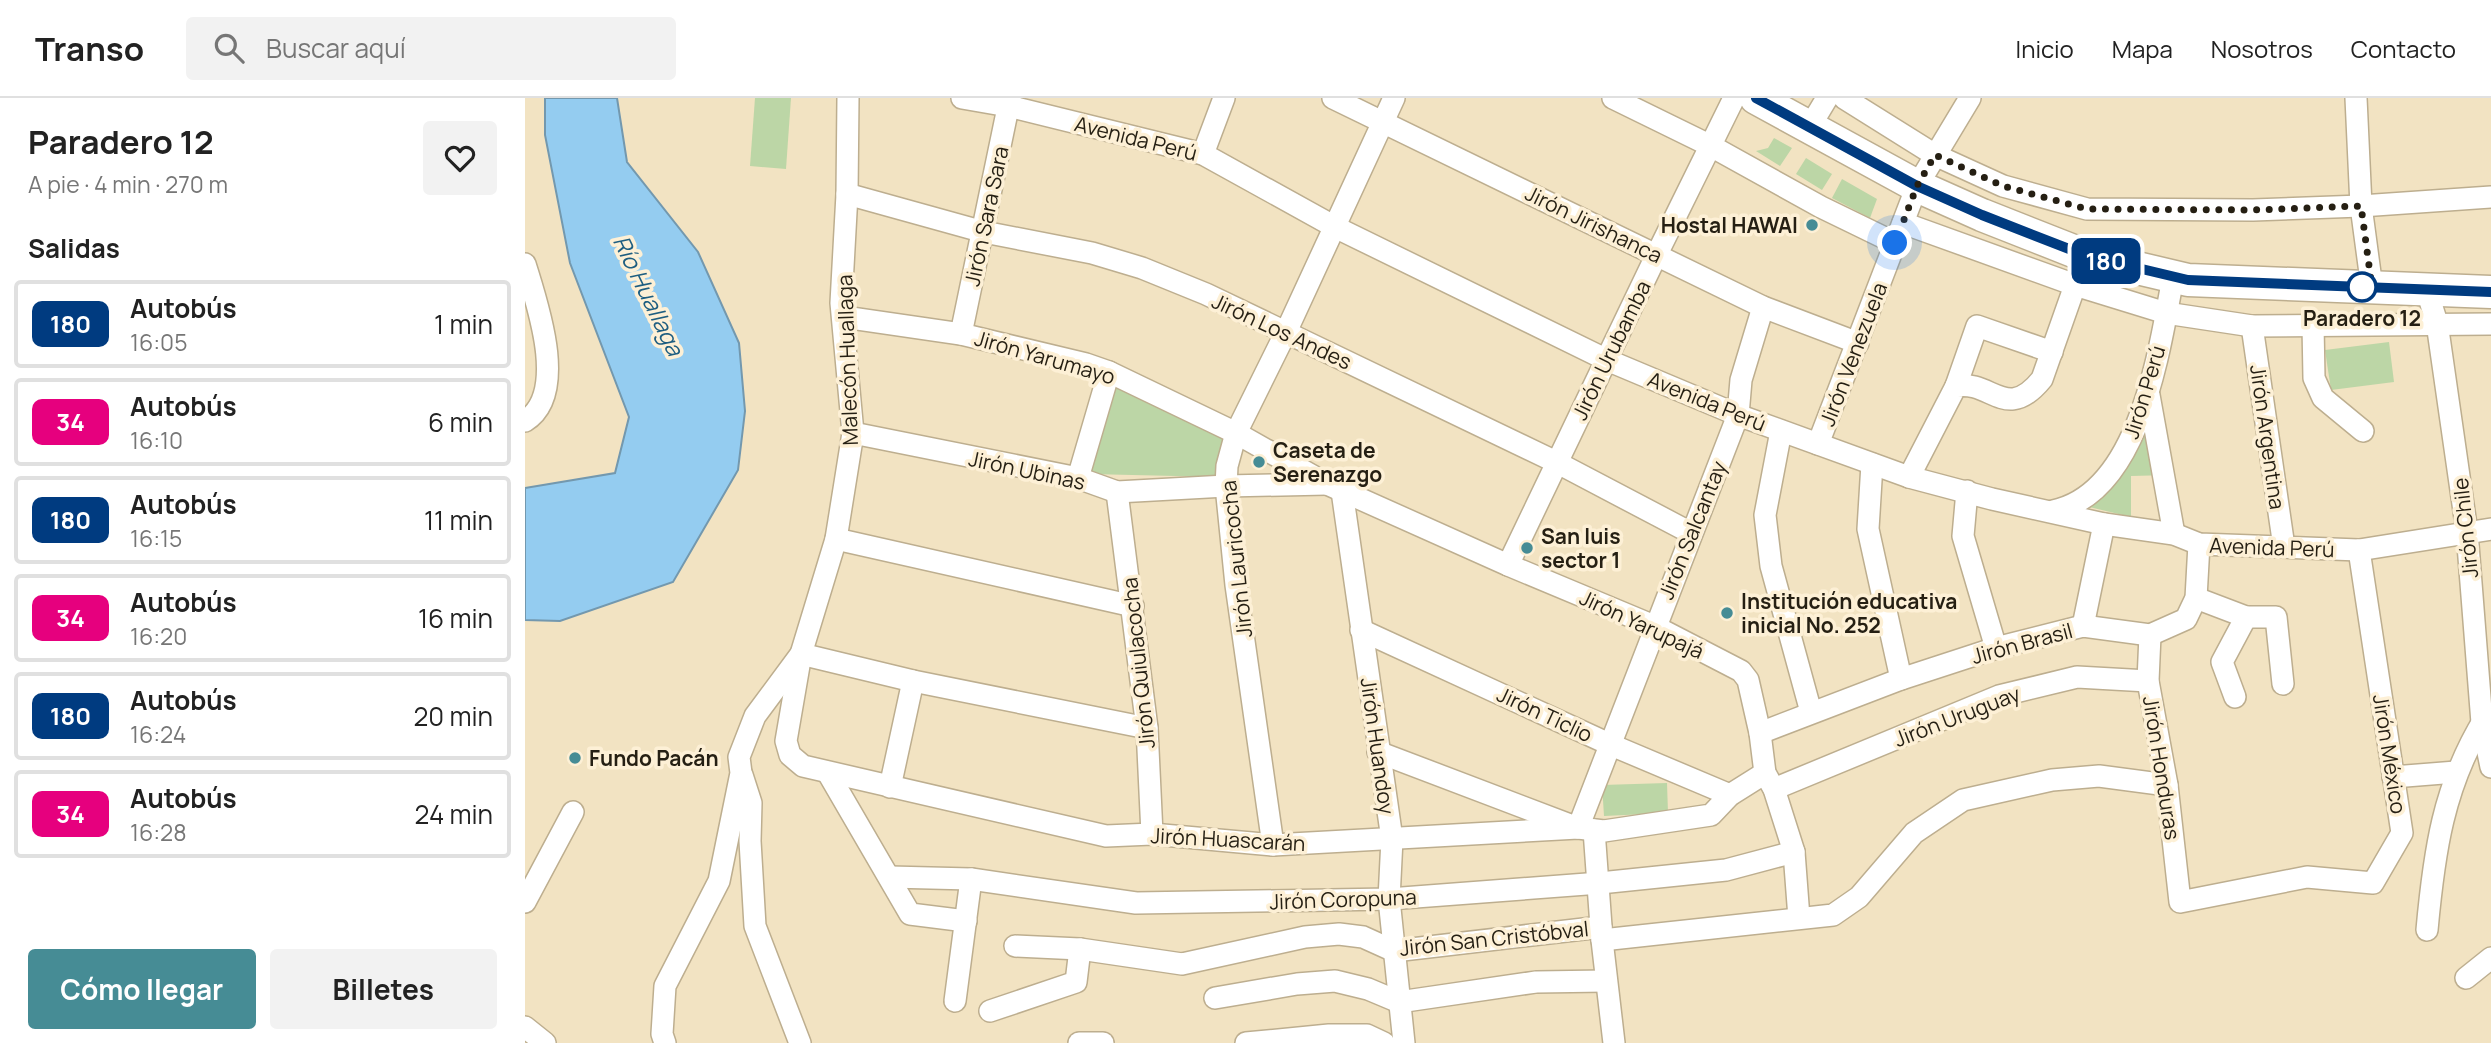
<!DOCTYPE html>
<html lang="es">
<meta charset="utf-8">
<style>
body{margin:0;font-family:Manrope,sans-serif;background:#f2f2f2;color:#222;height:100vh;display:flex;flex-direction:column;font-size:26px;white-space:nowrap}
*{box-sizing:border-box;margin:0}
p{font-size:23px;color:#767676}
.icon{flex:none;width:38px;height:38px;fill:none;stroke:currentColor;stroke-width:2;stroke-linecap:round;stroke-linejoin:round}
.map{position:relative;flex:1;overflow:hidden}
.panel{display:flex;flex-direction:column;background:#fff;width:525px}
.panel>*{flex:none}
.badge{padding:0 14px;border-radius:10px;font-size:24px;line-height:46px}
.you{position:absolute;width:35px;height:35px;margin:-18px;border:5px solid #fff;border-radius:50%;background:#1a73e8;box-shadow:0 0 0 10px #1a73e833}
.map>.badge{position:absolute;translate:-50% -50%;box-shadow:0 0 0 4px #fff}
h2{padding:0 28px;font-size:26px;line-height:63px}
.round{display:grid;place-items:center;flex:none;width:74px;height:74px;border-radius:7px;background:#f2f2f2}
.overview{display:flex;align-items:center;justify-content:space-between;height:119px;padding:0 28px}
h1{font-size:33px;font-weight:700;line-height:52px}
.primary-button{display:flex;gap:14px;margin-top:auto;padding:14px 28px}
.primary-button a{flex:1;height:80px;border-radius:7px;background:#468c95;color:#fff;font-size:28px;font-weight:700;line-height:80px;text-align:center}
.primary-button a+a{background:#f2f2f2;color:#222}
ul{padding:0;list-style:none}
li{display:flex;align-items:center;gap:21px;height:88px;margin:0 14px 10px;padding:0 14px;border:4px solid #e0e0e0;border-radius:7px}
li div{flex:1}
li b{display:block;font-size:26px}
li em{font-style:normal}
li .badge{min-width:77px;font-weight:700;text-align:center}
header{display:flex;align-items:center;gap:42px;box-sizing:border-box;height:98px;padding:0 35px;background:#fff;border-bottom:2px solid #e0e0e0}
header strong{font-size:33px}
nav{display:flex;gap:38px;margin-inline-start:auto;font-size:24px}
.search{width:490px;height:63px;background:#f2f2f2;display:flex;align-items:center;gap:18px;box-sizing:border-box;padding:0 24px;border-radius:7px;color:#767676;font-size:26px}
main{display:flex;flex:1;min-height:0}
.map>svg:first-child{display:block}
</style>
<header>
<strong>Transo</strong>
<div class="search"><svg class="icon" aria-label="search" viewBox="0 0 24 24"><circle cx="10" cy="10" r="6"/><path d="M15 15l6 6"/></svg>Buscar aquí</div>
<nav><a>Inicio</a><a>Mapa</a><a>Nosotros</a><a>Contacto</a></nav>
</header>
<main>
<section class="panel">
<div class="overview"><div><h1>Paradero 12</h1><p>A pie · 4 min · 270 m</p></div><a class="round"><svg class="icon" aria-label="heart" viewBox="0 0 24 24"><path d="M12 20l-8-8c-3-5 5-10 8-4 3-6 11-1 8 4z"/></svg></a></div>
<h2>Salidas</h2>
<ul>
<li><span class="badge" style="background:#003b80;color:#fff">180</span><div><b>Autobús</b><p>16:05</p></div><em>1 min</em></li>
<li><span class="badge" style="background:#e6007e;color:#fff">34</span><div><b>Autobús</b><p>16:10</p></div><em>6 min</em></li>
<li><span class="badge" style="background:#003b80;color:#fff">180</span><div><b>Autobús</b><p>16:15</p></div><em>11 min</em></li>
<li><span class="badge" style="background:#e6007e;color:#fff">34</span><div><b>Autobús</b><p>16:20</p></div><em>16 min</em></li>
<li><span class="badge" style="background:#003b80;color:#fff">180</span><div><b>Autobús</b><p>16:24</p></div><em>20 min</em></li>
<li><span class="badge" style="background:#e6007e;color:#fff">34</span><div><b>Autobús</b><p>16:28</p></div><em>24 min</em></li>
</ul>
<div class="primary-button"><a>Cómo llegar</a><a>Billetes</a></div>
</section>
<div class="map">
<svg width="1966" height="945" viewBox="0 0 1966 945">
<rect width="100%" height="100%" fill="#f2e3c2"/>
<g fill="#bcd6a6">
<path d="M230 0H266L261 71 225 68Z"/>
<path d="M1249 40 1267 50 1255 68 1231 53 1243 50Z"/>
<path d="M1281 60 1307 76 1297 92 1271 76Z"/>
<path d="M1317 81 1352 101 1345 120 1307 100Z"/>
<path d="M1864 244 1869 284 1806 292 1800 252Z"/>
<path d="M588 284 701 337 694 379 564 376Z"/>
<path d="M1629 325 1645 377 1606 378V419L1556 407 1596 370Z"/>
<path d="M1142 685 1143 715 1079 718 1077 687Z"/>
</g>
<path fill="#94ccf0" stroke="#7398ae" stroke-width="2" d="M20 0H92L102 64 173 154 214 245 220 313 213 372 148 484 35 523 0 522V390L90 375 104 319 45 165 20 37Z"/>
<path fill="#7b632f" d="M730 358 740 359 739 370 729 369Z"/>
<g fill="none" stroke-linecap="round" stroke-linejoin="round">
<defs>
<g id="minor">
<path d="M437 0 483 8 678 56 810 129 1082 262 1213 317 1384 379 1467 401 1579 426 1649 436 1674 446 1834 452 1966 431"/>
<path d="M808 0 1238 209 1333 245"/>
<path d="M1088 0 1186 48 1296 109 1370 145"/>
<path d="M1319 0 1410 57 1478 88 1562 111 1728 112 1836 108 1966 99"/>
<path d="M1831 0 1836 108 1847 190"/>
<path d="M1284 30 1302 0"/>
<path d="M678 56 699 0"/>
<path d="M322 96 459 134 567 155 617 170 681 196 1031 364 1166 435"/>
<path d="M1378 125 1550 187 1641 215 1727 228 1966 226"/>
<path d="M0 166C12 205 44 296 0 323"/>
<path d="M1902 193 1912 225 1942 434 1957 625 1966 669"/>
<path d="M319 219 436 236 561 266 584 274 711 335 802 386 983 467 1129 528 1216 573 1223 582 1235 635 1240 675 1249 691 1269 754 1274 820"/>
<path d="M1788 227 1789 280 1798 300 1838 333"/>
<path d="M1727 228 1759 449"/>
<path d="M436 236 485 0"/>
<path d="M1431 288 1452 228 1527 254"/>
<path d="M1624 297 1649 436"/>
<path d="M1256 333 1240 417 1246 468 1286 614"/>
<path d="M328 335 553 380 592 394 701 388 802 386"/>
<path d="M1293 346 1392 88 1445 0"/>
<path d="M1347 366 1343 431 1376 581"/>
<path d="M1384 379 1431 288C1467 282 1481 325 1517 281L1554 176"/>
<path d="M553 380 584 274"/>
<path d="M817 393 867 741 864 801 879 945"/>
<path d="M1442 393 1438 438 1471 550"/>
<path d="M592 394 622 630 627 736"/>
<path d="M1528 413C1615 395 1634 253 1648 180"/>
<path d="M311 441 608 508"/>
<path d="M983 467 1132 156 1209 0"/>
<path d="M1671 500 1721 519H1751L1758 586"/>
<path d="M1558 528 1579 426"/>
<path d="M836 532 1084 646 1205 697"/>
<path d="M1625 537 1623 583 1642 687 1655 804 1782 779 1848 785 1877 735 1834 452"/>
<path d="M276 556 261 643 265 657 278 668 581 738 627 736 748 747 1053 730 1079 733 1186 717 1205 697 1240 675"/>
<path d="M276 556 388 583 622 630"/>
<path d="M1710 599 1697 564 1721 519"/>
<path d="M1235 635 1376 581 1471 550 1558 528 1625 537 1661 521 1671 500 1674 446"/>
<path d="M853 654 1053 730 1213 317 1216 282 1238 209"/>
<path d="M303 675 385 816 441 823"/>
<path d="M217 677 226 705 225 743 230 828 275 945"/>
<path d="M1868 679 1931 674"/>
<path d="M365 689 388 583"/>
<path d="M1249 691 1474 598 1552 579 1623 583"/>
<path d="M1069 732 1077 842 1089 945"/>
<path d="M748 747 711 487 701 388 702 368 711 335 761 234 869 0"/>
<path d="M365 779 446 781 611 805 864 801 1075 785 1201 772 1269 754"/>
<path d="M0 804 48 714"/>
<path d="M1902 832C1909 755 1918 688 1960 620"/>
<path d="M1077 842 1308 817 1334 799 1389 735 1438 702 1527 682 1574 678 1642 687"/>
<path d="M490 848 555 851 657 866 780 839 814 836 838 839 869 853 1076 829"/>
<path d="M1941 880 1966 860"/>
<path d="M690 900 772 886 810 883 843 891 874 904 1011 884 1081 883"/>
<path d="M430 903 446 781"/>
<path d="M465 913 551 884 555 851"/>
<path d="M0 929 20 945"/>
<path d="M140 945 137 936 140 888 194 783 216 675 214 659 230 618 276 556 311 441 328 335 316 205 322 96 323 0"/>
<path d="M554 945H578"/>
<path d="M721 945 804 937H842L859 945"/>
</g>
<path id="highway" d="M1231 0 1392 88 1457 117 1561 158 1663 182 1966 194"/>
</defs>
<use href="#minor" stroke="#bdae8f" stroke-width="24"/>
<use href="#highway" stroke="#bdae8f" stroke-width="35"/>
<use href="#minor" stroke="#fff" stroke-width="21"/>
<use href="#highway" stroke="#fff" stroke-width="32"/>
</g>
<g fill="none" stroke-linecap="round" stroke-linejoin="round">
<defs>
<path id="line" d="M1231 0 1392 88 1457 117 1562 158 1663 182 1966 194"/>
</defs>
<use href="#line" stroke="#fff" stroke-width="16"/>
<use href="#line" stroke="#003b80" stroke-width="10"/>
<path stroke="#251f13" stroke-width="7" stroke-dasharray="0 12.6" d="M1370 145 1392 88 1410 57 1478 88 1562 111 1728 112 1836 108 1847 190 1837 189"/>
</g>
<g fill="#468c95" stroke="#fdf0d6" stroke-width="2.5">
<circle cx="1287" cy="127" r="7"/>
<circle cx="734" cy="364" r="7"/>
<circle cx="1002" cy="450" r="7"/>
<circle cx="1202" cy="515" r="7"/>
<circle cx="50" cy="660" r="7"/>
</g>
<circle fill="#fff" stroke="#003b80" stroke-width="3.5" cx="1837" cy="189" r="14"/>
<g text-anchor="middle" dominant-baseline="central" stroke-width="7" stroke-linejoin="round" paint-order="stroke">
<g font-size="21" fill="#251f13" stroke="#fdf0d6">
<text transform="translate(611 40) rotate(14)">Avenida Perú</text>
<text transform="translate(461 118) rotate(-78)">Jirón Sara Sara</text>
<text transform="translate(1069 126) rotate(26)">Jirón Jirishanca</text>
<text transform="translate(757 233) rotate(25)">Jirón Los Andes</text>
<text transform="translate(1086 252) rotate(-64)">Jirón Urubamba</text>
<text transform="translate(1328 256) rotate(-69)">Jirón Venezuela</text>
<text transform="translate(520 259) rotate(16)">Jirón Yarumayo</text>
<text transform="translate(322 262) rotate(-92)">Malecón Huallaga</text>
<text transform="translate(1619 294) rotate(-73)">Jirón Perú</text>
<text transform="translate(1182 303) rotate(22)">Avenida Perú</text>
<text transform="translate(1743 339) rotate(82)">Jirón Argentina</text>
<text transform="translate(502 372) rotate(12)">Jirón Ubinas</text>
<text transform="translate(1940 430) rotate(-96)">Jirón Chile</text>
<text transform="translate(1167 432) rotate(-68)">Jirón Salcantay</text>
<text transform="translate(1747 449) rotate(2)">Avenida Perú</text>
<text transform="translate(711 461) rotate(-96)">Jirón Lauricocha</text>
<text transform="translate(1117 526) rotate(25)">Jirón Yarupajá</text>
<text transform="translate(1497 545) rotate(-15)">Jirón Brasil</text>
<text transform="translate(613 565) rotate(-96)">Jirón Quiulacocha</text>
<text transform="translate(1020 616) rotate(25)">Jirón Ticlio</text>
<text transform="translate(1432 618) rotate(-21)">Jirón Uruguay</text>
<text transform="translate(853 648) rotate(82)">Jirón Huandoy</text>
<text transform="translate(1865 656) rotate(81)">Jirón México</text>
<text transform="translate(1637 670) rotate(81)">Jirón Honduras</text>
<text transform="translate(703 741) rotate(3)">Jirón Huascarán</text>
<text transform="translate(818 801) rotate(-2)">Jirón Coropuna</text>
<text transform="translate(969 840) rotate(-6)">Jirón San Cristóbval</text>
</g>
<g font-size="21" font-weight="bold" fill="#251f13" stroke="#fdf0d6" text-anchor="start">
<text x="1273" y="127" text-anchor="end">Hostal HAWAI</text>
<text x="748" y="352">Caseta de<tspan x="748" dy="24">Serenazgo</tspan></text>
<text x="1016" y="438">San luis<tspan x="1016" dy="24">sector 1</tspan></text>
<text x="1216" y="503">Institución educativa<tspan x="1216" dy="24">inicial No. 252</tspan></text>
<text x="64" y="660">Fundo Pacán</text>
</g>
<g font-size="21" font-weight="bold" fill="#251f13" stroke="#fdf0d6">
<text x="1837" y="220">Paradero 12</text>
</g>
<g font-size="23" font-style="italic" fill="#1e5e81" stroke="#fdf0d6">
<text transform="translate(124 197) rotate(64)">Río Huallaga</text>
</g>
</g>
</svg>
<div class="you" style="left:1370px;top:145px"></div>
<b class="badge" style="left:1581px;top:163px;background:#003b80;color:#fff">180</b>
</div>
</main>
